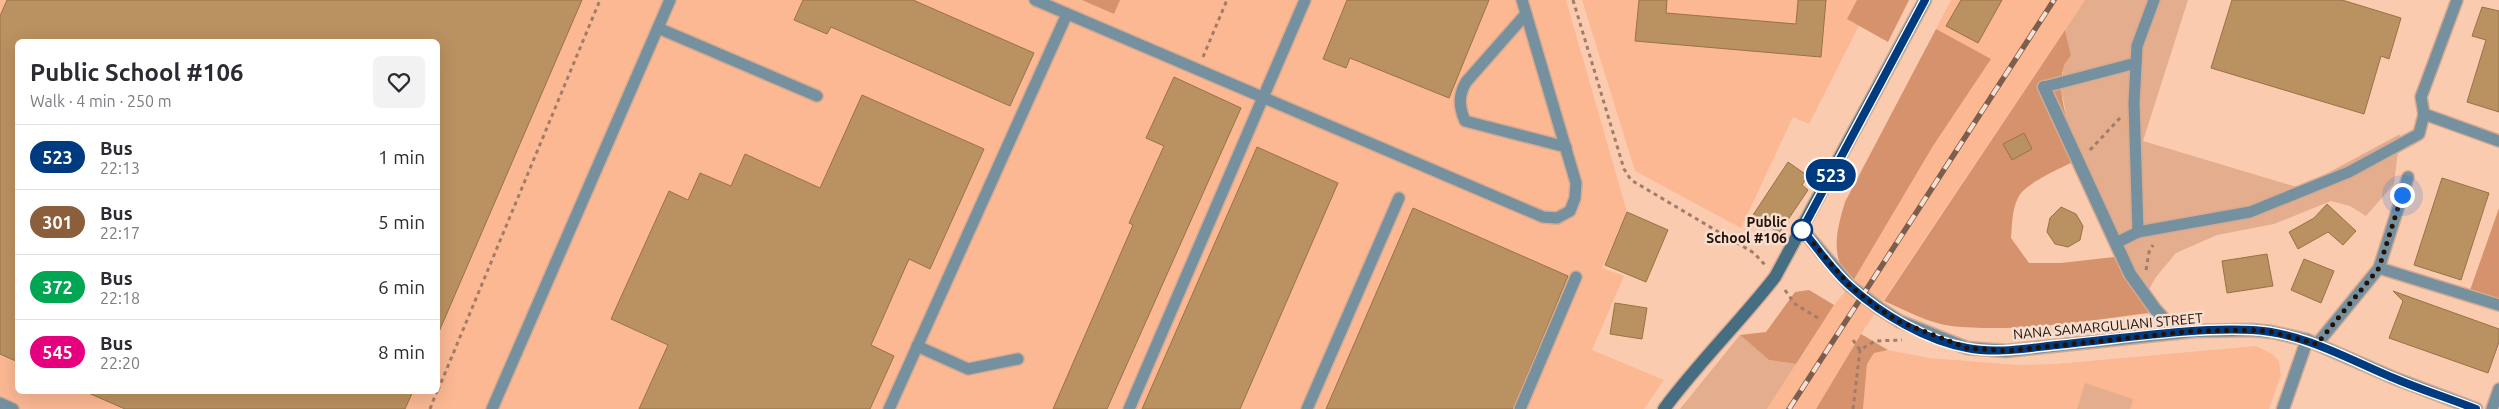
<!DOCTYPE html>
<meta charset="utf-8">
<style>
body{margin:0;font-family:Ubuntu,sans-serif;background:#f2f2f3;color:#2b2b33;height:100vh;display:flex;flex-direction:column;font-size:19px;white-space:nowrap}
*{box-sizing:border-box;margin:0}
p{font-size:16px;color:#7c7c81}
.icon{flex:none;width:28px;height:28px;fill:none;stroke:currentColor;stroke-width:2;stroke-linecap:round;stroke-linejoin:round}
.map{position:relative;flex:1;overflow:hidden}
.side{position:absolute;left:15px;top:39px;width:425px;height:355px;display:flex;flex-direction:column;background:#fff;border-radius:8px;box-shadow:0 5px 20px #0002}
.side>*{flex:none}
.badge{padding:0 10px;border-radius:16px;font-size:18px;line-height:32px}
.you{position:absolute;width:25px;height:25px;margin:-12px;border:4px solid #fff;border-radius:50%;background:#1a73e8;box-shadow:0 0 0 8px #1a73e833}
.map>.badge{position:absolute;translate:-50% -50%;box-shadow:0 0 0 2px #fff}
.round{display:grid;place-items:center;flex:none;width:52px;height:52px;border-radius:8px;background:#f2f2f3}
.overview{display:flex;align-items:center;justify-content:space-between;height:85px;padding:0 15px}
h1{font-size:24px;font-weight:700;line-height:38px}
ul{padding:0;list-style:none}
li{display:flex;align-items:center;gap:15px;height:65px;padding:0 15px;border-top:1px solid #e1e1e2}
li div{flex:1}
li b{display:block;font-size:19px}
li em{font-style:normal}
li .badge{min-width:55px;font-weight:700;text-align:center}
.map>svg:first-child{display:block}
</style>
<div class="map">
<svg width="2499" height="409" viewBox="0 0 2499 409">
<rect width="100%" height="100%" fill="#fbcbb0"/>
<g fill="#fbb893" fill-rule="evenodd">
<path d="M0 0H1566L1627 212 1602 268 1624 276 1592 350 1664 380 1644 409H0ZM18 41H438V391H18Z"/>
<path d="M1582 0H1872L1809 124 1793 117 1741 228 1635 171Z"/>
<path d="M1951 0H2085L1861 334 1816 409H1767L1834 305 1850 286 1933 146 1990 60 1936 29Z"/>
<path d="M2256 346 2272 354 2279 361 2281 375 2269 409H1863L1867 364 1874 353 1888 350 1929 358 2019 365 2056 364Z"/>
</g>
<g fill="#e3ad8e">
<path d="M2085 0H2188L2143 141 2300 188 2400 134 2394 184 2366 216 2350 206 2331 201 2274 224 2217 235 2176 253 2156 277 2148 291 2130 266 2069 128 2062 94 2063 68 2071 55 2065 30Z"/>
<path d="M1740 335 1769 360 1796 364 1767 409H1680Z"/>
<path d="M2085 383 2133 399 2130 409H2077Z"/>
</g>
<g fill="#d5926c">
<path d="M1082 0H1120L1114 14Z"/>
<path d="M1857 0H1909L1888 42 1847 19Z"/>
<path d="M1936 29 1991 59 1933 146 1853 281C1828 260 1837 229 1845 202Z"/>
<path d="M2065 30 2071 55C2069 59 2064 64 2063 69 2056 98 2071 132 2082 158 2067 165 2027 182 2019 196 2012 208 2012 224 2011 238L2029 263H2061L2114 257 2149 313C2084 321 2017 333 1951 326 1928 323 1905 310 1884 301Z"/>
<path d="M2499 208V307L2468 296Z"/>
<path d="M1809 290 1834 305 1796 364 1769 360 1740 335 1766 332 1795 292Z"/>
<path d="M1861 334 1888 350 1874 353 1867 364 1863 409H1816Z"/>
</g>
<g fill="#ba9160" stroke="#9a7242">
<path d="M7 0H582L438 334V41H18V362L0 354V16Z"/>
<path d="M803 0H913L1034 53 1010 106 831 27 827 34 794 20Z"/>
<path d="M1347 0H1489L1449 98 1350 58 1346 68 1323 59Z"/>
<path d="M1639 0H1667L1666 13 1796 24 1798 0H1826L1821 57 1635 41Z"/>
<path d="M1961 0H2002L1978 43 1946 26Z"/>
<path d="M2232 0H2342L2401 18 2389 59 2381 56 2364 114 2211 68Z"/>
<path d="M2482 7 2499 11V112L2467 102 2486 40 2472 36Z"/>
<path d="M1174 77 1241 108 1107 409H1053L1133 225 1129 223 1164 146 1146 138Z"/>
<path d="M862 95 984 149 930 269 909 259 871 345 894 356 870 409H639L668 345 611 319 669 191 688 200 700 173 731 186 745 154 820 188Z"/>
<path d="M2024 133 2032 149 2012 160 2003 144Z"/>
<path d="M1257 147 1338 183 1240 409H1142Z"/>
<path d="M1788 162 1808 176 1802 185 1808 190 1779 233 1753 215Z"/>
<path d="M2442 178 2489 193 2461 280 2414 265Z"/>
<path d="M2327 204 2356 231 2343 245 2328 232 2298 249 2289 232 2314 218Z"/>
<path d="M2061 207 2076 214 2083 226 2080 240 2068 247 2055 244 2047 232 2050 218Z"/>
<path d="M1413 208 1568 276 1513 409H1326Z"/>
<path d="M1627 212 1668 230 1646 282 1605 265Z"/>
<path d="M2267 254 2273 286 2227 293 2222 261Z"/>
<path d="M2304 259 2334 271 2321 303 2291 290Z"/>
<path d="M2393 291 2499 329V342L2488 373 2389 338 2403 301Z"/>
<path d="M1615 303 1647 308 1642 339 1610 334Z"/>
<path d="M84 391H413L405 409H125Z"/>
</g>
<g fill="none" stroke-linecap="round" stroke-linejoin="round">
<defs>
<g id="service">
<path d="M1035 0 1543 217 1557 218 1570 211 1575 198 1576 183 1522 0"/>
<path d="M2457 0 2421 97 2424 114 2499 141"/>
<path d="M1526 14 1466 82C1458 96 1459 107 1465 121L1566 147"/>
<path d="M658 28 817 96"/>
<path d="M2044 87 2136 63"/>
<path d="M2138 232 2134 103 2137 46 2154 0"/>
<path d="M2116 243 2138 232 2250 212 2349 172 2419 134 2424 114"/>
<path d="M2379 268 2408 177"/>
<path d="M2317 344 2379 268 2499 305"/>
<path d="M917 346 968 369 1018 359"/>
<path d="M0 403 13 409"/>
<path d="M492 409 670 0"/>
<path d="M889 409 1067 14"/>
<path d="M1129 409 1305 0"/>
<path d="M1307 409 1399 198"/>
<path d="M1520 409 1576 277"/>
<path d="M2492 409 2499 389"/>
</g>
<g id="minor">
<path d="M2044 87 2130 274 2155 309 2177 333"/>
<path d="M2283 409 2307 340"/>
</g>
<path id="tertiary" d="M1802 229 1850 286 1879 308 1899 321 1967 348 2006 351 2194 331 2252 330 2272 332 2307 340 2394 378 2476 409"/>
<path id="secondary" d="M1664 409C1698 363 1740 322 1775 277L1925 0"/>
</defs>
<use href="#service" stroke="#d4aa91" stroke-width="14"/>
<use href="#minor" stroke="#d4aa91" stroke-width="15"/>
<use href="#tertiary" stroke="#d4aa91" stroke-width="15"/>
<use href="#secondary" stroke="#d4aa91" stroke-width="15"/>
<g stroke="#a17c68" stroke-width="3" stroke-dasharray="4 4" stroke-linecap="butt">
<path d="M1573 0 1624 169 1631 180 1754 253 1765 265"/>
<path d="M1203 57 1227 0"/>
<path d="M2090 150 2120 118"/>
<path d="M2146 270 2149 252 2153 245"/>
<path d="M1785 290 1795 304 1818 318"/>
<path d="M1853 340 1860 350 1875 341 1902 340"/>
<path d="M438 390 600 0"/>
<path d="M430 409 437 391"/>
<path d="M1853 409 1860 350"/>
</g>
<use href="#service" stroke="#75909e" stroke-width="11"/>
<use href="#minor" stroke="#75909e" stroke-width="12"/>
<use href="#tertiary" stroke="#75909e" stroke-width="12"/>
<use href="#secondary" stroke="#456e82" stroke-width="12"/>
<defs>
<path id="rail" d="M1789 409 2054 0"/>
</defs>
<use href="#rail" stroke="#7d5e4c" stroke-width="5.5"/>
<use href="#rail" stroke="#f6ded0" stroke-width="4" stroke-dasharray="11" stroke-linecap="butt"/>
</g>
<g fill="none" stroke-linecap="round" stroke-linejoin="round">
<defs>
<path id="line" d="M1925 0 1802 230C1818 248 1832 271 1851 287 1881 314 1927 341 1967 348 1996 354 2028 348 2057 345 2121 339 2188 327 2253 330 2303 333 2346 358 2391 377 2419 389 2448 398 2476 409"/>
</defs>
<use href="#line" stroke="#fff" stroke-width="11"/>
<use href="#line" stroke="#003b80" stroke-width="8"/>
<path stroke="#251105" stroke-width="5" stroke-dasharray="0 9" d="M1802 230 1850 286 1878 308 1898 321 1967 348 2006 351 2194 331 2252 330 2272 332 2317 344 2379 268 2402 195"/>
</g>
<circle fill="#fff" stroke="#003b80" stroke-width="2.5" cx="1802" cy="230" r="10"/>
<g text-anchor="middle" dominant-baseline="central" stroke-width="5" stroke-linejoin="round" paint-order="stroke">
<g font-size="14" font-weight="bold" fill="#251105" stroke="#f6ded0" text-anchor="end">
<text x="1787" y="222">Public<tspan x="1787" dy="16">School #106</tspan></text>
</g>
<g font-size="14" fill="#251105" stroke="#f6ded0">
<text transform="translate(2108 326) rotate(-5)">NANA SAMARGULIANI STREET</text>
</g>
</g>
</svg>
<div class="you" style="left:2402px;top:195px"></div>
<b class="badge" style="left:1831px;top:175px;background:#003b80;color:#fff">523</b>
<section class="side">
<div class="overview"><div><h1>Public School #106</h1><p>Walk · 4 min · 250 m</p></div><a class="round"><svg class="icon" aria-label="heart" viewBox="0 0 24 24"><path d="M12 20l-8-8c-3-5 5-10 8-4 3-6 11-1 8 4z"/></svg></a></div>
<ul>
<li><span class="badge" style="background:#003b80;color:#fff">523</span><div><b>Bus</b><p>22:13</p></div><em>1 min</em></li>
<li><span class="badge" style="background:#8b5e3c;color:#fff">301</span><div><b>Bus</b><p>22:17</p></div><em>5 min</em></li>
<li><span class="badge" style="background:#00a651;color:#fff">372</span><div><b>Bus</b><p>22:18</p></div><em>6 min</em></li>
<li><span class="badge" style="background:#e6007e;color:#fff">545</span><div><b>Bus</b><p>22:20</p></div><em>8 min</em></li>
</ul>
</section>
</div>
